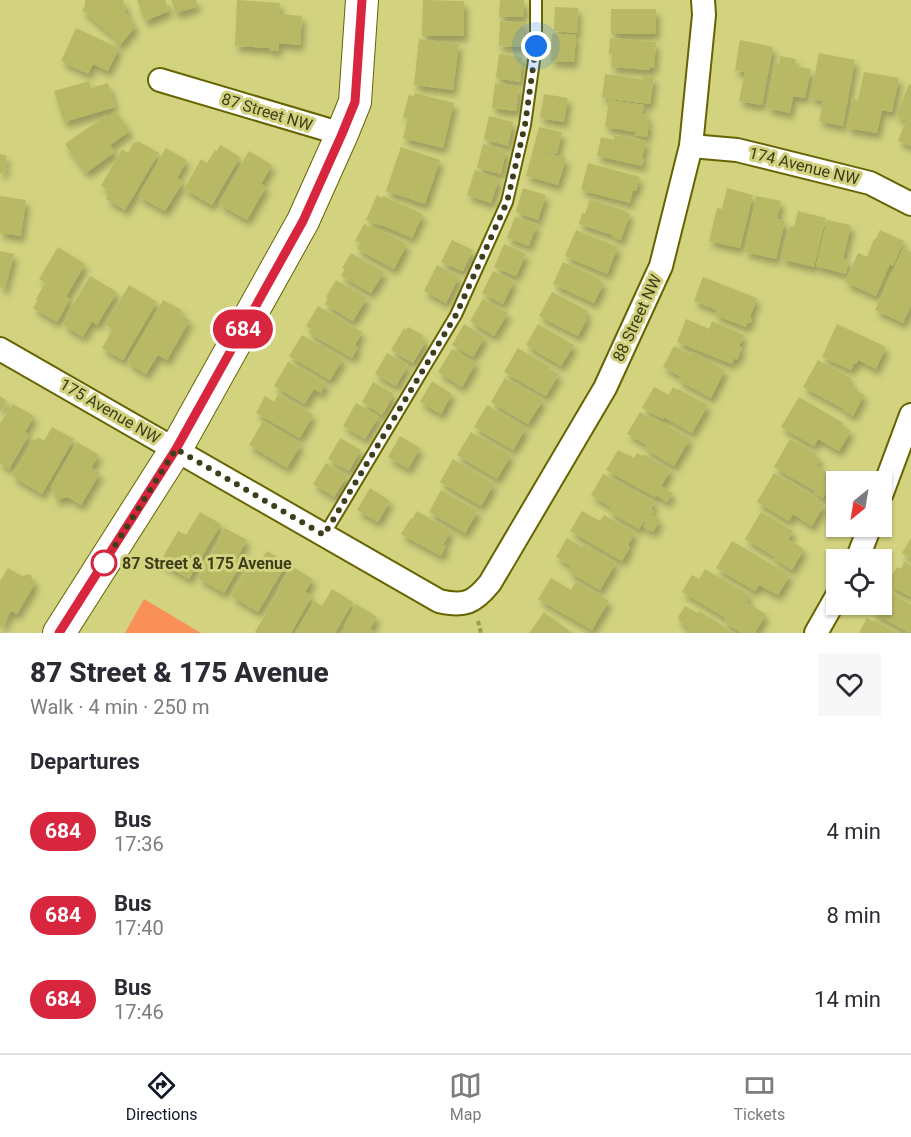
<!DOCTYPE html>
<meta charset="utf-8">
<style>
body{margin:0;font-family:Roboto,sans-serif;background:#f7f7f7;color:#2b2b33;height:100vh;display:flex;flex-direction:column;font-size:22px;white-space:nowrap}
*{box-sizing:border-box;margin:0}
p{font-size:20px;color:#7c7c81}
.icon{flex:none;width:33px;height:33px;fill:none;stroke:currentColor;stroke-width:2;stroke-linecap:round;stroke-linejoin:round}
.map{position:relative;height:633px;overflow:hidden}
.sheet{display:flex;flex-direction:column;background:#fff;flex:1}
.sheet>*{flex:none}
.badge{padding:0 12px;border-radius:20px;font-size:21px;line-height:39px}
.needle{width:39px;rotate:210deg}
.fabs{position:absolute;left:826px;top:471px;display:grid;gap:12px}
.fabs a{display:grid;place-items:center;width:66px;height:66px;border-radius:0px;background:#fff;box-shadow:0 2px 4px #0004;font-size:30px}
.you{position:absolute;width:30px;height:30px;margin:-15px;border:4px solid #fff;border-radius:50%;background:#1a73e8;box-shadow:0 0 0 9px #1a73e833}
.map>.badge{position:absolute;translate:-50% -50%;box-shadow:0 0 0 3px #fff}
h2{padding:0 30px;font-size:22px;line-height:54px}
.round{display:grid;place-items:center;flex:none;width:63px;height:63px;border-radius:0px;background:#f7f7f7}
.summary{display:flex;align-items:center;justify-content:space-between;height:102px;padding:0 30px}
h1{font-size:28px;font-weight:800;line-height:45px}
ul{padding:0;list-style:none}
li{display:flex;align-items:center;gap:18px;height:84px;padding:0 30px}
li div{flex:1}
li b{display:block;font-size:22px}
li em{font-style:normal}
li .badge{min-width:66px;font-weight:700;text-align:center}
.dock{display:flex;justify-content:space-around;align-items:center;height:84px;border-top:2px solid #e1e1e2;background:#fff;font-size:16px;color:#7c7c81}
.dock a{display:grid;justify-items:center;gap:3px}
.dock .current{color:#111827}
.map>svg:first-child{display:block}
</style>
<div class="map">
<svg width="911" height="633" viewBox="0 0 911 633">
<defs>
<filter id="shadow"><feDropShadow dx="3.5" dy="6" stdDeviation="3" flood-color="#0004"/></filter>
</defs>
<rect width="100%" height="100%" fill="#d2d27f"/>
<path fill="#f99158" d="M144 599 201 633H125Z"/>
<g fill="#b9b865" filter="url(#shadow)">
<path d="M85 0H123L124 1 123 3 128 8 124 12 132 19 130 21 136 26 120 45 113 40 115 38 82 10 85 6Z"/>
<path d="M137 0H165L169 11 145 21Z"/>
<path d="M171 0H196L198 6 176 13Z"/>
<path d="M237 0 280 3 279 14 302 16 300 45 279 43 278 51 269 50 270 48 235 46Z"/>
<path d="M423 0 464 1V36H422Z"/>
<path d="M500 0H524V17H499Z"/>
<path d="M555 7 578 8 577 33 554 31Z"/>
<path d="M611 9H656V33L650 34H611Z"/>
<path d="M500 21 524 23 523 47 499 46Z"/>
<path d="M76 28 119 48 108 71 93 64 88 74 61 61Z"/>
<path d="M552 34 576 35 574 62 551 61Z"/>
<path d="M610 38 656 42 654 68H650V70L611 67 612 54H609Z"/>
<path d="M419 39 459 44 453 90 414 85Z"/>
<path d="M740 40 773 47 762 105 739 101 745 72 735 71Z"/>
<path d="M819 53 855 60 843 126 819 121 823 101 810 98Z"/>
<path d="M499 54 522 57 520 82 496 78Z"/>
<path d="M780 56 796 59 794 66 811 69 805 98 793 96 790 113 767 108 775 63 779 64Z"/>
<path d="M864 72 899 78 892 112 882 110 877 133 847 128 853 99 858 100Z"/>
<path d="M605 74 642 79 643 76 654 77 650 104 602 98Z"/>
<path d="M89 81 91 88 108 83 115 107 64 122 54 91Z"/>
<path d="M495 83 519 87 516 111 492 108Z"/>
<path d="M909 84 911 85V146L898 141 906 120 896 116Z"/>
<path d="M415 93 454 103 443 148 403 138 408 119 403 117 409 95 414 96Z"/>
<path d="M544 94 568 98 564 122 540 118Z"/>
<path d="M609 100 644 105 642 114 648 115 647 123H649L647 137 635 135V132L605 127Z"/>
<path d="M115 111 130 131 110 145 115 152 86 173 65 144 106 115 108 117Z"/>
<path d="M489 116 513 122 508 146 484 139Z"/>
<path d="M539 127 562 132 557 154 540 151 566 158 558 185 526 176Z"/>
<path d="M614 135 646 141 642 159H644L642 166 597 156 601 137 614 140Z"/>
<path d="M138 141 159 153 125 210 106 199 110 191 101 186 122 149 128 153 134 142 136 143Z"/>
<path d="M483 144 506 150 501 174 477 168Z"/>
<path d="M220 145 240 157 212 205 184 189 201 159 207 163 215 150 217 151Z"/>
<path d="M401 147 440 160 425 204 386 191Z"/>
<path d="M166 148 187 160 177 178 183 182 165 211 138 196Z"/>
<path d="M249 151 272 165 261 184 266 187 247 220 219 204Z"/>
<path d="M0 154 7 156 4 166 7 170 0 174Z"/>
<path d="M588 163 640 177 636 191 633 190 630 203 581 190Z"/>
<path d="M475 170 499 179 491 203 467 195Z"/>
<path d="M523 188 546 195 538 220 516 212Z"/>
<path d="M727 188 753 195 740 248 709 241 717 208 722 209Z"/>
<path d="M377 195 382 198 383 196 423 214 412 238 382 225 381 226 366 220Z"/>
<path d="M0 196 26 200 21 236 0 233Z"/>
<path d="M756 196 781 201 777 219 785 221 776 259 745 252Z"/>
<path d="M590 199 626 211V212L630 214 621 240 612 237 613 235 579 224 582 213 585 214Z"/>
<path d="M798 211 826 218 814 267 781 259 790 226 794 227Z"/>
<path d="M515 217 537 224 529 246 507 238Z"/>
<path d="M827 220 851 225 843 259 849 260 846 274 816 266Z"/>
<path d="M364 224 370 227 371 225 407 244 394 269 357 249 360 243 355 241Z"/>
<path d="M576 230 618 247 607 274 565 256Z"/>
<path d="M880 230 904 241 893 266 890 264 876 296 845 282 858 253 867 257 874 239H876Z"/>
<path d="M452 240 473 250 463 271 441 262Z"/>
<path d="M504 244 526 254 516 276 494 267Z"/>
<path d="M58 247 85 264 66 297 70 299 57 322 33 308 38 300 36 299 45 283 39 279Z"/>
<path d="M903 248 911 252V306L903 323 875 310Z"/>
<path d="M0 251 14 254 5 289 0 287Z"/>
<path d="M351 253 384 272 371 293 341 276 345 269 342 268Z"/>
<path d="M563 262 600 279 599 281 604 283 594 303 553 284Z"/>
<path d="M437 265 459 277 446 303 424 291Z"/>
<path d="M493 271 514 281 503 304 482 293Z"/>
<path d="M90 276 117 292 97 325 92 321 83 337 63 325 67 318H65Z"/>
<path d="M703 277 757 298 750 317 752 321 747 324 746 327 715 315 717 310 694 301Z"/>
<path d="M336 280 367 298 353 321 325 304 328 298 326 297Z"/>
<path d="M129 285 157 302 123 360 102 348 113 329 106 325Z"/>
<path d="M552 292 588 311 585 317 587 319 578 336 539 316Z"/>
<path d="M483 299 508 313 494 336 470 321Z"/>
<path d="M163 300 182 310 179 314 190 320 167 360 158 355 146 374 127 362Z"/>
<path d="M318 306 362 332 355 345 358 347 352 358 309 333 311 329 306 326Z"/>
<path d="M686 319 709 329 712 321 744 335 739 346 742 348 737 360 734 358 732 364 677 342Z"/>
<path d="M464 324 485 337 473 357 452 345Z"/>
<path d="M538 324 574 345 561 366 526 345Z"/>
<path d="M837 324 886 347 876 369 858 360 856 364 854 363 851 370 822 357Z"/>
<path d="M408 327 423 335 421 338 426 341 413 363 391 350 404 328 406 330Z"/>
<path d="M302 335 343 359 330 380 289 356Z"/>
<path d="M674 346 691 355 692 352 725 370 711 398 678 380 680 376 663 367Z"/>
<path d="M518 348 550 367 549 369 559 374 546 396 504 372Z"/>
<path d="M452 349 476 363 462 387 438 372Z"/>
<path d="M387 353 408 365 396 386 375 374Z"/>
<path d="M818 360 851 378 848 384 858 389 857 391 864 395 853 416 843 410 844 409 803 387Z"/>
<path d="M288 362 326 383 321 393 314 389 305 404 274 386Z"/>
<path d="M505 378 543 400 528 424 491 402Z"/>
<path d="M432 381 452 394 441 414 420 402Z"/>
<path d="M373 382 394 394 382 415 362 402Z"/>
<path d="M654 387 669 395 673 387 677 390 678 389 708 405 692 433 664 417 663 419 642 408Z"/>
<path d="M278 394 313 415 300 438 256 413 265 396 274 402Z"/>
<path d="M0 396 7 401 0 413Z"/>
<path d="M799 397 843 423 842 425 851 431 839 451 818 439 814 446 781 427Z"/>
<path d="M356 403 379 416 365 439 343 426Z"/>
<path d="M13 404 34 416 25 432 29 435 9 469 0 463V423Z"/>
<path d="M487 405 526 428 513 450 474 427Z"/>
<path d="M640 412 653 420 654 418 690 439 674 466 645 449 647 445 627 434Z"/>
<path d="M263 421 301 444 287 468 249 445Z"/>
<path d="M52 427 74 439 42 494 12 476 34 439 36 440 38 437 44 441Z"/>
<path d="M471 432 511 455 497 479 457 455Z"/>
<path d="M400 436 420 448 408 469 388 457Z"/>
<path d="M340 438 361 450 349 471 328 459Z"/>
<path d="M790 439 817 454 815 456 820 459 817 466 836 477 823 498 814 493 815 491 774 467Z"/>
<path d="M77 442 99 455 91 468 100 473 81 505 68 497 56 500 53 488 51 487Z"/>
<path d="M618 450 634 458 637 453 642 456 643 454 671 470 661 486 673 493 667 502 656 495 655 497 606 470Z"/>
<path d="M453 459 494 484 481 506 440 482Z"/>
<path d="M326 463 347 476 334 497 313 484Z"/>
<path d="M774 473 818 499 816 501 824 505 812 526 793 514 789 521 757 502Z"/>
<path d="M603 474 655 502 651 509 654 511 652 515 660 520 653 532 643 527 646 522 644 521 639 529 609 512 612 508 591 495Z"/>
<path d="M370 488 390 501 378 522 357 510Z"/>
<path d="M441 490 478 511 465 533 429 512Z"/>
<path d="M417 511 451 531 443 545 446 546 441 556 401 534 411 518 412 519Z"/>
<path d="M582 511 600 521 604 515 635 533 628 545 630 547 622 561 570 531Z"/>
<path d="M200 512 221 524 189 579 160 562 178 531 186 535Z"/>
<path d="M761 512 793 531 788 539 804 549 792 570 774 559 775 557 745 539Z"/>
<path d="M225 528 247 540 237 558 243 561 224 593 198 578 220 539 218 538Z"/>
<path d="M567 538 582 547 584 544 616 563 600 590 568 571 571 566 556 557Z"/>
<path d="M911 538V558L902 553Z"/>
<path d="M732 541 790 575 778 595 759 585 755 591 716 568Z"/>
<path d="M267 551 287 563 258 612 231 596 251 563 257 567Z"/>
<path d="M904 562 911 566V597L887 584 897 567 901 569Z"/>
<path d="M291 566 313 579 305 592 312 596 291 633H257L255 632 281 587 279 586Z"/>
<path d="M8 568 22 576 30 574 35 584 17 614 11 611 2 628 0 627V581Z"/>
<path d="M705 569 750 595 746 602 766 614 755 633H742L724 622 726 618 682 592 692 575 699 579Z"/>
<path d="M551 578 571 590 576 581 609 601 592 630 538 599Z"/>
<path d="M332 589 353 602 335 633H295L314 601 322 606Z"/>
<path d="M888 591 911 605 910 633 873 613 878 604H882V602Z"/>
<path d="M356 604 377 617 370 629 376 633H342L345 627 344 626Z"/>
<path d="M685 606 698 613 699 611 735 633H686L689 628 680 622 678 617Z"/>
<path d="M544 612 572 633H529Z"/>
<path d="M867 618 874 622 875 620 896 633H859Z"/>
</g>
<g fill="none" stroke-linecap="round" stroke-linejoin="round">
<defs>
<path id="lane" d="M324 535 456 315 507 202 525 125 536 46V0"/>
<g id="street">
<path d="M160 80 342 134"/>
<path d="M691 146 737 150 870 183 911 204"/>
<path d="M0 349 439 601C464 607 474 603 490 583L605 388 661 266 691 146 704 15 703 0"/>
<path d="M882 493 911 415"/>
<path d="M857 560 870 526"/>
<path d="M816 633 837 596"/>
</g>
<path id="secondary" d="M59 633 176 449 303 221 342 134 355 102 362 0"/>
</defs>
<use href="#lane" stroke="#666400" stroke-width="14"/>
<use href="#street" stroke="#666400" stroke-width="26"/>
<use href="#secondary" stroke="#666400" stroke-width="34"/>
<path stroke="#9a9a59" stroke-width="4" stroke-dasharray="4.5 3" stroke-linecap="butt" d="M478 621 481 633"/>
<use href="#lane" stroke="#fff" stroke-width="10"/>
<use href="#street" stroke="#fff" stroke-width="22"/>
<use href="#secondary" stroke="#fff" stroke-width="32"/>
</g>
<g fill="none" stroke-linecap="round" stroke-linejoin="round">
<defs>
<path id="line" d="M59 633 176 449 303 221 342 134 355 102 362 0"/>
</defs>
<use href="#line" stroke="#fff" stroke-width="14"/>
<use href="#line" stroke="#d7263d" stroke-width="9"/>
<path stroke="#3e3e1b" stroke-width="6" stroke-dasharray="0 10.8" d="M104 563 176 449 324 535 456 315 507 202 525 125 536 46"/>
</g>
<circle fill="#fff" stroke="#d7263d" stroke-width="3" cx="104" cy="563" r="12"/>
<g text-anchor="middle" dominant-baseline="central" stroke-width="6" stroke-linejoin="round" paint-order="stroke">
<g font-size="16" fill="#3e3e1b" stroke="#d2d27f">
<text transform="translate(267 112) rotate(17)">87 Street NW</text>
<text transform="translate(804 166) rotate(14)">174 Avenue NW</text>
<text transform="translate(637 318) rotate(-65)">88 Street NW</text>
<text transform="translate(110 411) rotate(30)">175 Avenue NW</text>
</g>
<g font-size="16" font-weight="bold" fill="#3e3e1b" stroke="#d2d27f" text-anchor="start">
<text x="122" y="563">87 Street &amp; 175 Avenue</text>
</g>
</g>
</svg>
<div class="fabs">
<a><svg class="needle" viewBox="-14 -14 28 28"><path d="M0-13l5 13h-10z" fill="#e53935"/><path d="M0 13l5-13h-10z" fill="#7c7c81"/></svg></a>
<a><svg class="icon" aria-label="locate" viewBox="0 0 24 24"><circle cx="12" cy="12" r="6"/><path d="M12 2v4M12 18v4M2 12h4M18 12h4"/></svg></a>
</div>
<div class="you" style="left:536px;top:46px"></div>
<b class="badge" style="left:243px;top:329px;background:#d7263d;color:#fff">684</b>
</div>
<section class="sheet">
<div class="summary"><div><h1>87 Street &amp; 175 Avenue</h1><p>Walk · 4 min · 250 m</p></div><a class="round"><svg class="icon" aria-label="heart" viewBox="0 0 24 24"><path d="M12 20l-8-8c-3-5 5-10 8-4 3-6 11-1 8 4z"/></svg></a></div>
<h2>Departures</h2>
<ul>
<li><span class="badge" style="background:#d7263d;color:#fff">684</span><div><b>Bus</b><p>17:36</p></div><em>4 min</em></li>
<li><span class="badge" style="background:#d7263d;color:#fff">684</span><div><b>Bus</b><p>17:40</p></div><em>8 min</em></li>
<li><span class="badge" style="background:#d7263d;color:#fff">684</span><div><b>Bus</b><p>17:46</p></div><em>14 min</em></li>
</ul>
</section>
<nav class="dock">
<a class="current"><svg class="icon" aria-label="directions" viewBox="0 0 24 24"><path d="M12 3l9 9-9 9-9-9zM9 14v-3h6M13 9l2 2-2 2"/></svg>Directions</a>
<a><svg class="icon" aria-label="map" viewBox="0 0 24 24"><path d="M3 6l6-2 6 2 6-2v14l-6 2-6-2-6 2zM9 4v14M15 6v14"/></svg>Map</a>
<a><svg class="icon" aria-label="tickets" viewBox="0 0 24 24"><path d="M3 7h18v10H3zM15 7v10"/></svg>Tickets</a>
</nav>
